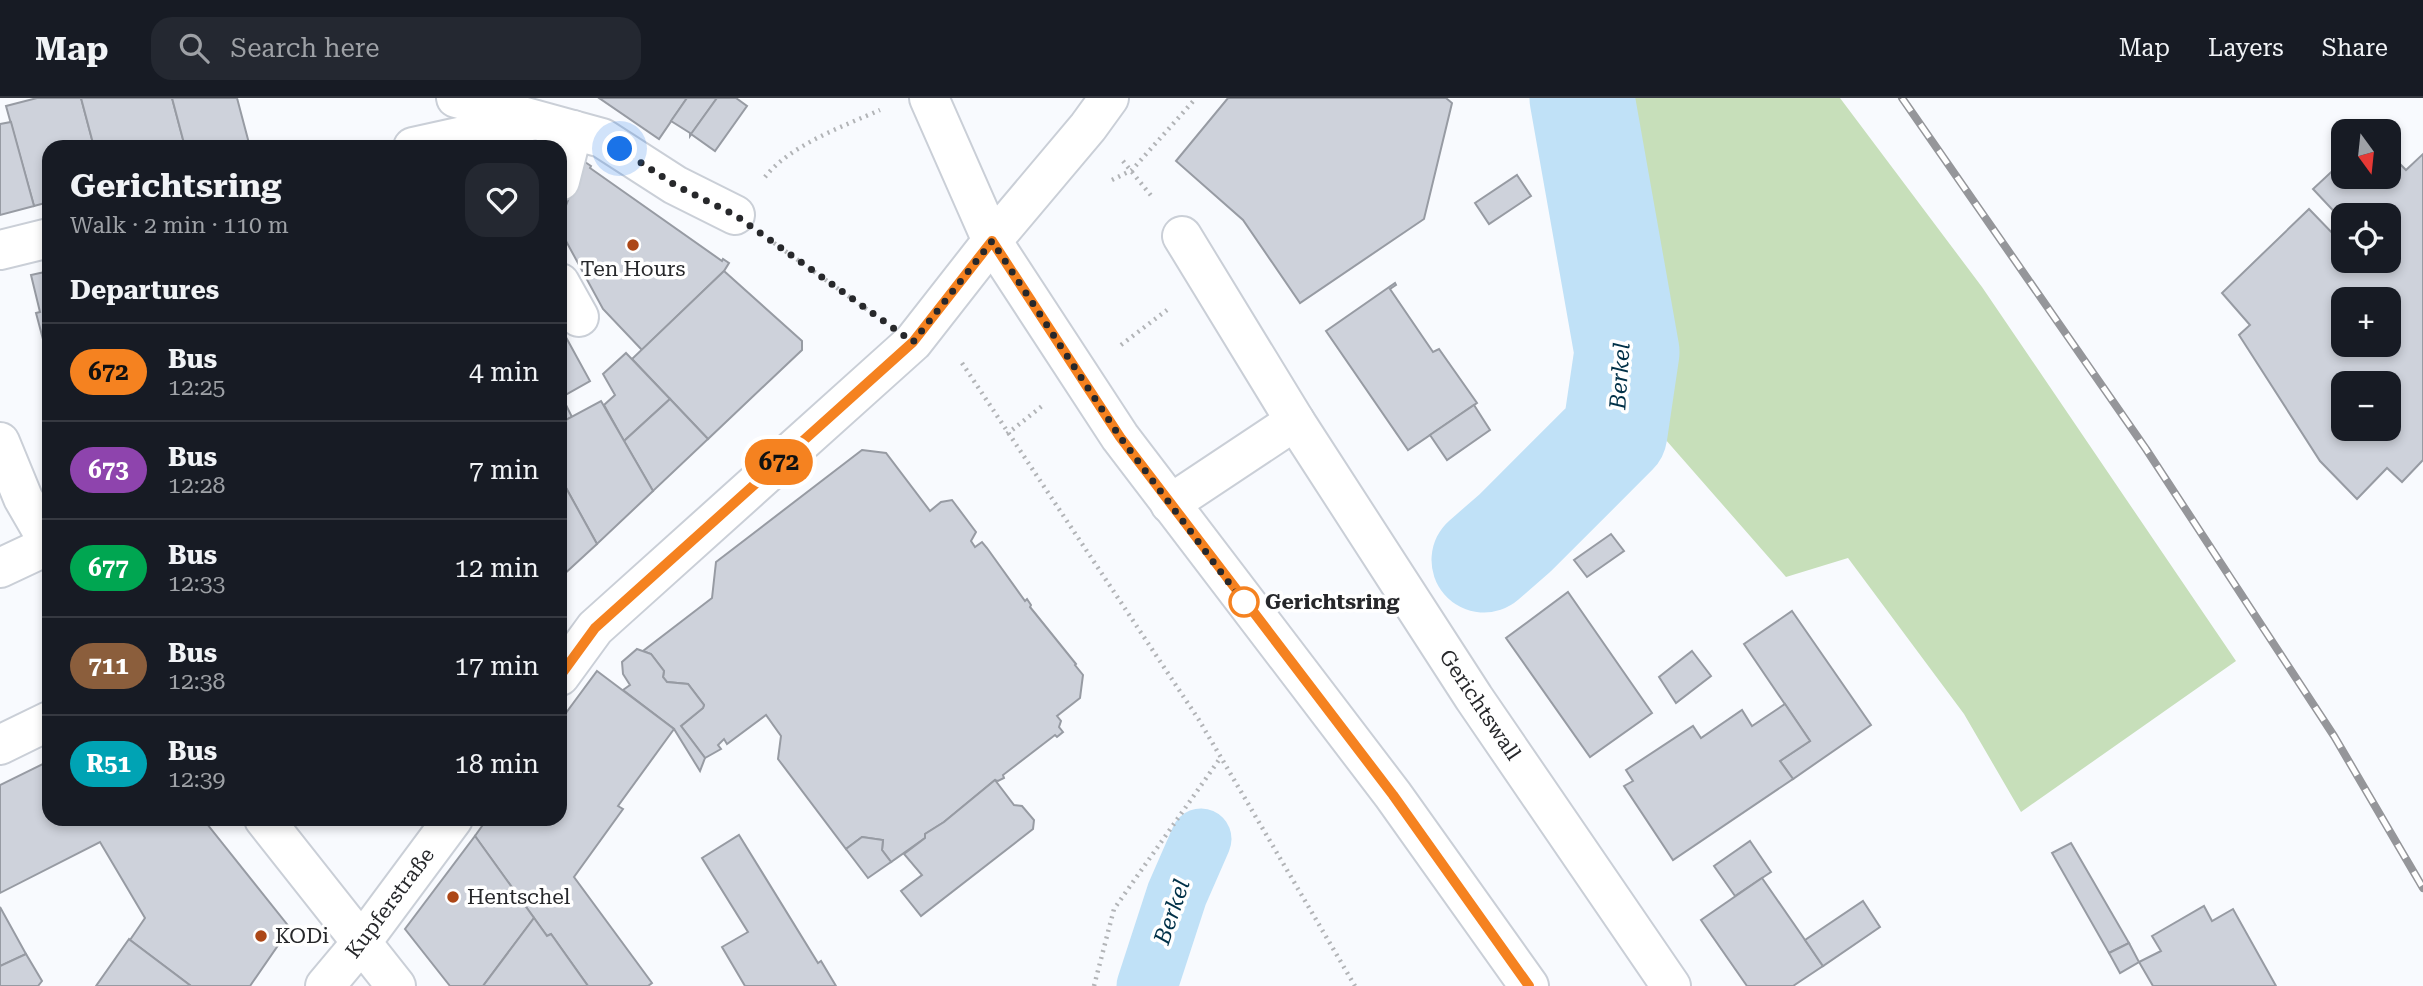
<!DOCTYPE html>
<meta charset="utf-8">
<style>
body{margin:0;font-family:"Roboto Serif",serif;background:#242831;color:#f1f3f6;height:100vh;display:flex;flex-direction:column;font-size:26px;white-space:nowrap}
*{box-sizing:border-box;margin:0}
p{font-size:23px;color:#9ea1a6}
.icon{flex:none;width:38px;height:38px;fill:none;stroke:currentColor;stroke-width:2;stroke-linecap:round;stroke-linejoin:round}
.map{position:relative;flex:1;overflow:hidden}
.drawer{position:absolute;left:42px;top:42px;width:525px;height:686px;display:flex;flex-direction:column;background:#171b24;border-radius:21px;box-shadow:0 4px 10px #0003}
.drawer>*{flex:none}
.badge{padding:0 14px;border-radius:23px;font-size:24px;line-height:46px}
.needle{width:46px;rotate:165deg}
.buttons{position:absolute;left:2331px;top:21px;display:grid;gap:14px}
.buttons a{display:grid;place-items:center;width:70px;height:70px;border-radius:14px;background:#171b24;box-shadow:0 4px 10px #0003;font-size:35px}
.you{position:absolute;width:35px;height:35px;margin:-18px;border:5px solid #fff;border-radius:50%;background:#1a73e8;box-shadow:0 0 0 10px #1a73e833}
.map>.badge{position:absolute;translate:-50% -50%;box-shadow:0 0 0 4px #fff}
h2{padding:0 28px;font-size:26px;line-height:63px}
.round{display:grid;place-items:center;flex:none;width:74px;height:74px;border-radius:21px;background:#242831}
.head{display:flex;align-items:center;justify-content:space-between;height:119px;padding:0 28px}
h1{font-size:33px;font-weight:700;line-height:52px}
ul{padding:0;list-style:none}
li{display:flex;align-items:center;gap:21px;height:98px;padding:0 28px;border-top:2px solid #363941}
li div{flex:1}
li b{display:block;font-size:26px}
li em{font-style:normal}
li .badge{min-width:77px;font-weight:700;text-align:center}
header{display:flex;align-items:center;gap:42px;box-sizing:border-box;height:98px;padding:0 35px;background:#171b24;border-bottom:2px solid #363941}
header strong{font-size:33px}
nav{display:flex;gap:38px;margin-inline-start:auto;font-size:24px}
.search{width:490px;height:63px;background:#242831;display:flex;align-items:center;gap:18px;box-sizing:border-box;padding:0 24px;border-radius:21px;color:#9ea1a6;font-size:26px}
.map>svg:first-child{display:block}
</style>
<header>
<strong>Map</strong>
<div class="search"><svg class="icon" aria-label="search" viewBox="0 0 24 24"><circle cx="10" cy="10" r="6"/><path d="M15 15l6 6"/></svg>Search here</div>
<nav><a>Map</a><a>Layers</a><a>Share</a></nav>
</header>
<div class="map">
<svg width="2423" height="888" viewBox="0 0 2423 888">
<rect width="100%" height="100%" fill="#f8fafe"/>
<path fill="#c7dfba" d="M1605 0H1840L1982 189 2236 563 2021 714 1964 616 1848 460 1786 479 1644 317 1636 173Z"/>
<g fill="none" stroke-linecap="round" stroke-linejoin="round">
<path stroke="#c0e1f7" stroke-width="61" d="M1147 888 1177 796 1201 741"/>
<path stroke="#c0e1f7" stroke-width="105" d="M1484 462 1515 435 1615 335 1627 254 1582 0"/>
</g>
<g fill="#ced2db" stroke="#979ba3" stroke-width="2" fill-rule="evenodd">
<path d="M37 0H81L94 49H49V104L34 108 6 8Z"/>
<path d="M81 0H172L185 49H94Z"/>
<path d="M172 0H237L250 49H185Z"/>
<path d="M599 0H687L659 41Z"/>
<path d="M687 0H717L690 38V35L671 23Z"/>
<path d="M717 0H736L747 8 715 53 691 36Z"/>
<path d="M1228 0H1446L1452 5 1424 121 1300 205 1243 122 1176 63Z"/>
<path d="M11 24 34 108 0 117V26Z"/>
<path d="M2389 55 2406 72 2423 56V362L2402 384 2387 370 2357 401 2320 363 2239 237 2250 227 2222 195 2309 111 2338 141 2343 135V163H2389V117H2343V123L2313 91 2343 63V79H2389ZM2343 201H2389V247H2343ZM2343 285H2389V331H2343Z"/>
<path d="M585 64 591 68 590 70 722 163 723 161 729 165 724 173 642 252 603 211 560 132V124L578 75Z"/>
<path d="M1517 77 1531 98 1489 126 1475 105Z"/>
<path d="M49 173V259L48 260 36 215 40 214 31 177Z"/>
<path d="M724 173 802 243V252L708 341 632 261Z"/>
<path d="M1395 185 1396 187 1390 191 1433 254 1439 251 1477 305 1408 352 1326 233Z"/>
<path d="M562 232 590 283 562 299 572 319 560 325Z"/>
<path d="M626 255 670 301 624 343 604 307 615 297 603 276Z"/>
<path d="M670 301 708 341 653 393 624 343Z"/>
<path d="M601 303 653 393 597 446 560 379V325Z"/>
<path d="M1474 307 1490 332 1447 362 1430 337Z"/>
<path d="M862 352 886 355 930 413 941 404 952 402 976 434 971 443 975 449 982 444 987 450 1025 503 1027 501 1031 507 1030 509 1076 566 1075 567 1083 577 1080 600 1057 618 1061 623 1059 629 1063 634 1057 639 1055 637 1003 677 1004 680 998 683 995 682 944 724 925 736V740L891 764 882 752 883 742 862 739 846 751 778 661 781 638 766 617 727 646 724 641 718 647 721 651 705 660 681 628 703 610 704 607 688 586 667 584 663 579 664 573 651 556 643 553 712 500 716 464Z"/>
<path d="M560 379 597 446 560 480Z"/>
<path d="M1611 436 1624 453 1587 479 1574 462Z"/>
<path d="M1568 494 1652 615 1590 659 1506 540Z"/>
<path d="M1792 513 1871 627 1793 681 1780 663 1810 643 1744 546Z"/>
<path d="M637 551 651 556 664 573 663 579 667 584 688 586 704 607 703 610 681 628 705 660 700 673 674 631 623 592 630 587 623 576 622 564Z"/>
<path d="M1692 553 1711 578 1676 605 1659 579Z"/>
<path d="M597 573 674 631 618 708 623 711 574 779 652 885 648 888H588L551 836 547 838 475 738 487 721H560V623Z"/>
<path d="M1785 606 1810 643 1780 663 1793 681 1673 762 1624 688 1633 683 1626 672 1693 628 1701 640 1742 612 1752 628Z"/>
<path d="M49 663V721H203L290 830 250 888H191L130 842 145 820 100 744 0 795V687Z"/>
<path d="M995 682 1014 707 1022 708 1034 722 1033 731 921 818 901 793 922 777 904 756 925 740V736L944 724Z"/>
<path d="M739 737 818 865 821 863 836 888H745L722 849 748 834 702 760Z"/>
<path d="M475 738 534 820 483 888H450L405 831Z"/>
<path d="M862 739 883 742 882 752 891 764 868 780 846 751Z"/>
<path d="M1750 743 1771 774 1735 798 1714 768Z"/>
<path d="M2071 745 2129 845 2109 855 2052 755Z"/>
<path d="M1762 780 1823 868 1793 888H1747L1701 822Z"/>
<path d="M1863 803 1880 829 1823 868 1805 842Z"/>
<path d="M2204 808 2212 823 2233 811 2276 888H2153L2139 864 2161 853 2152 838Z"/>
<path d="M0 809 26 856 0 868Z"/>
<path d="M534 820 547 838 551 836 588 888H483Z"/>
<path d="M129 841 130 842 191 888H96Z"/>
<path d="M2129 845 2139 864 2120 875 2109 855Z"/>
<path d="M26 856 42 883 38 888H0V868Z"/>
</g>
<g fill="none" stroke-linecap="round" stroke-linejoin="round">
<defs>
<g id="minor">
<path d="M456 0 602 40 675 87 735 117"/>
<path d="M929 0 992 143 1120 339 1393 697 1529 888"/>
<path d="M413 49 531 23"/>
<path d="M560 83 573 32"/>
<path d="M1182 138 1295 323 1474 600 1671 888"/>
<path d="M0 152 49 140"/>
<path d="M560 185 579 219"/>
<path d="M0 344 23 400 49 445"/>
<path d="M1170 406 1295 323"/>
<path d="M0 470 49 447"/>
<path d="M560 578 595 530 913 244 992 143 1088 29 1109 0"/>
<path d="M0 647 49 623"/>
<path d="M264 721 396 888"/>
<path d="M325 888 361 845 453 721"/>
</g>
</defs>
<use href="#minor" stroke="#cacfd7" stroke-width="42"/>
<g stroke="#b2b4b7" stroke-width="4.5" stroke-dasharray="2 5" stroke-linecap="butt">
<path d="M1123 63 1153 100"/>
<path d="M765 79C790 47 844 28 880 12"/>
<path d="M1112 82 1132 72 1196 0"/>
<path d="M774 145 872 215"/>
<path d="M1121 247 1167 212"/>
<path d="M962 265 1199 622 1355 888"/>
<path d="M1007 336 1042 308"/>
<path d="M1094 888 1114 811 1221 659"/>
</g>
<use href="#minor" stroke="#fff" stroke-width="38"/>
<defs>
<path id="rail" d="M1902 0 2146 351 2334 638 2423 790"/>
</defs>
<use href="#rail" stroke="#95969a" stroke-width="8"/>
<use href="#rail" stroke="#fff" stroke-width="5" stroke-dasharray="16" stroke-linecap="butt"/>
</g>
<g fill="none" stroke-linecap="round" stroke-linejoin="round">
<defs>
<path id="line" d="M560 578 595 530 913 244 992 143 1120 339 1393 697 1529 888"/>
</defs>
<use href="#line" stroke="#fff" stroke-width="16"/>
<use href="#line" stroke="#f58220" stroke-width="10"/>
<path stroke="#27282b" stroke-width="7" stroke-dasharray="0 12.6" d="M620 51 675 87 735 117 913 244 992 143 1120 339 1247 509 1244 504"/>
</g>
<g fill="#ac4717" stroke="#fff" stroke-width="2.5">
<circle cx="633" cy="147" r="7"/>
<circle cx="453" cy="799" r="7"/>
<circle cx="261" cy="838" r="7"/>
</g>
<circle fill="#fff" stroke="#f58220" stroke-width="3.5" cx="1244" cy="504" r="14"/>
<g text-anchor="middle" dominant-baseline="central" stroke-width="7" stroke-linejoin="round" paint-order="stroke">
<g font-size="21" fill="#27282b" stroke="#fff" text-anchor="start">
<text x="633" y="171" text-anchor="middle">Ten Hours</text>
<text x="467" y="799">Hentschel</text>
<text x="275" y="838">KODi</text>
</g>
<g font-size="21" font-weight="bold" fill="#27282b" stroke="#fff" text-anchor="start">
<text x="1265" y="504">Gerichtsring</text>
</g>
<g font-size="21" fill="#27282b" stroke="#fff">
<text transform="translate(1480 607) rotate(56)">Gerichtswall</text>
<text transform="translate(390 805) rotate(-53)">Kupferstraße</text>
</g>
<g font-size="23" font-style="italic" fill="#003148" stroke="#fff">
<text transform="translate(1620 278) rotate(-86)">Berkel</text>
<text transform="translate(1172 814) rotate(-71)">Berkel</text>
</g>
</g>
</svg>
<div class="buttons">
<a><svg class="needle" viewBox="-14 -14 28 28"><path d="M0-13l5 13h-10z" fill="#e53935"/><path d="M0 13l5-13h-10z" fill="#9ea1a6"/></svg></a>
<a><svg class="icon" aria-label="locate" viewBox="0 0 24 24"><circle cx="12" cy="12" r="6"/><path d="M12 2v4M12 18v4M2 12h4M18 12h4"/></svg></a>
<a>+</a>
<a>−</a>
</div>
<div class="you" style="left:620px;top:51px"></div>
<b class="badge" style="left:779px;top:364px;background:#f58220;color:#111">672</b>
<section class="drawer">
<div class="head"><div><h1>Gerichtsring</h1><p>Walk · 2 min · 110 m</p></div><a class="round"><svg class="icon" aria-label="heart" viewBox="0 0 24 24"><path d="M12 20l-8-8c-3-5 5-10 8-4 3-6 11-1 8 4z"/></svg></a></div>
<h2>Departures</h2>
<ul>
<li><span class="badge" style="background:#f58220;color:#111">672</span><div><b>Bus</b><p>12:25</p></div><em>4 min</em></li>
<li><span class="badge" style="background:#8e44ad;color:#fff">673</span><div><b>Bus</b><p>12:28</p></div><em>7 min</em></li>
<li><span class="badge" style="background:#00a651;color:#fff">677</span><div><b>Bus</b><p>12:33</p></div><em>12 min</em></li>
<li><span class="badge" style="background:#8b5e3c;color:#fff">711</span><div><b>Bus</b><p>12:38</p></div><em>17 min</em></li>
<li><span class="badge" style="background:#00a3b4;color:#fff">R51</span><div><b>Bus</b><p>12:39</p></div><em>18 min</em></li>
</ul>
</section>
</div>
